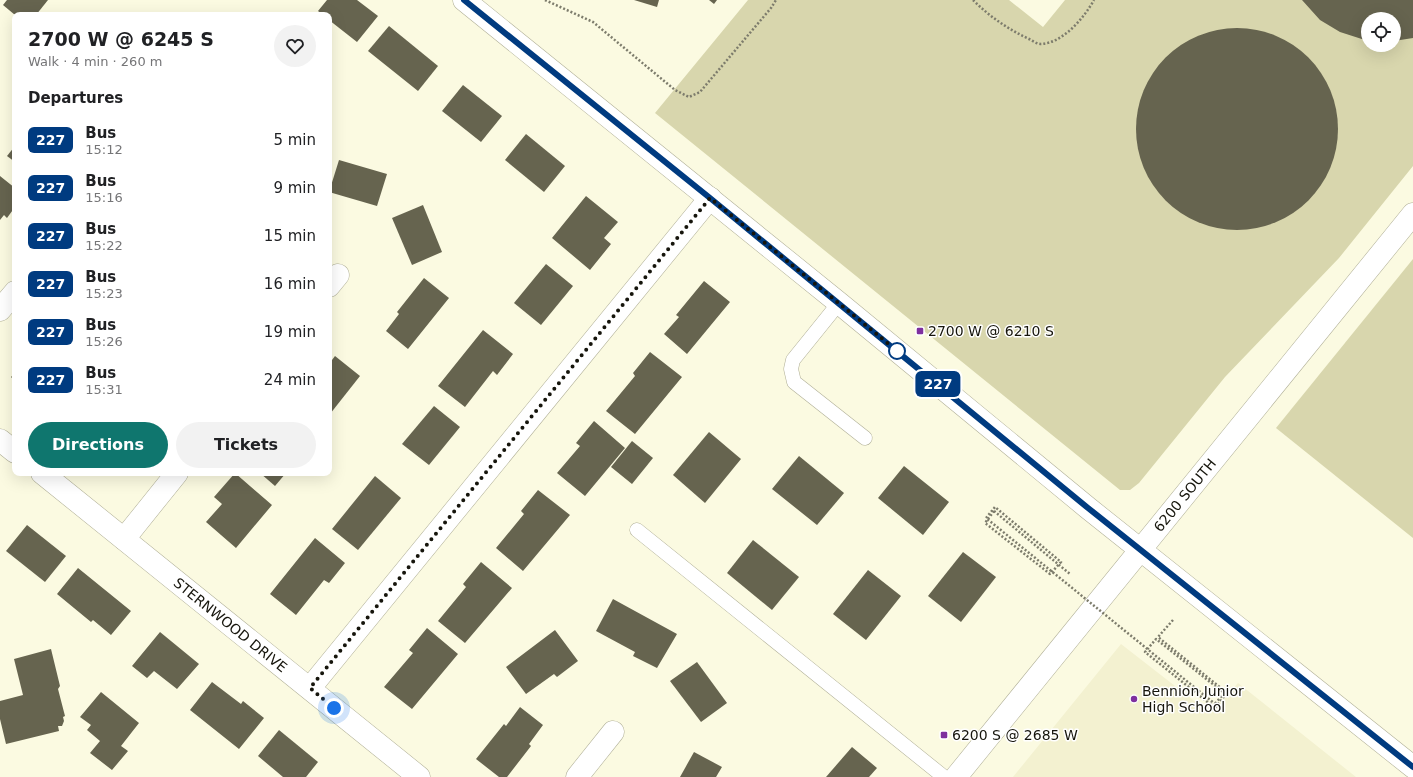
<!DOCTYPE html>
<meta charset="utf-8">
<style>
body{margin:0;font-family:"DejaVu Sans",sans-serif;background:#f2f2f2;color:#202124;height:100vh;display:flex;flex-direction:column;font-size:15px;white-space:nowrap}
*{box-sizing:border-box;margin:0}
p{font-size:13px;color:#757577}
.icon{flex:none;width:22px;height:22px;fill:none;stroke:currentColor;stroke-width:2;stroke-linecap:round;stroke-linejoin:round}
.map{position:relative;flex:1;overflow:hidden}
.panel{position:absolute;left:12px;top:12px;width:320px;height:464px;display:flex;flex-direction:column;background:#fff;border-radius:8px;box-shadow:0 4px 16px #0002}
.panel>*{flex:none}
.badge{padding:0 8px;border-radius:6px;font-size:14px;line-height:26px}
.fabs{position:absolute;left:1361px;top:12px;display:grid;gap:8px}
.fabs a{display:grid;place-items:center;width:40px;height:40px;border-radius:50%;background:#fff;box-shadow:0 4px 16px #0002;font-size:20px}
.you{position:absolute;width:20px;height:20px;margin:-10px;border:3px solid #fff;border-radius:50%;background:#1a73e8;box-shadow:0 0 0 6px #1a73e833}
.map>.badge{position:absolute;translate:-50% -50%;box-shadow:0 0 0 2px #fff}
h2{padding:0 16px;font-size:15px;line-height:36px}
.round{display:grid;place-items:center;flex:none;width:42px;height:42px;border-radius:21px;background:#f2f2f2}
.summary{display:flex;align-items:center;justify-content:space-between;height:68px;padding:0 16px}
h1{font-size:19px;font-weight:800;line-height:30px}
.action{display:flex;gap:8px;margin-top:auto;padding:8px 16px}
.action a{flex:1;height:46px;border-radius:24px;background:#0f766e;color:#fff;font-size:16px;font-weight:800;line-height:46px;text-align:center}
.action a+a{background:#f2f2f2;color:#202124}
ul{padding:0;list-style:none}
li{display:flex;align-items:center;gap:12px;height:48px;padding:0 16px}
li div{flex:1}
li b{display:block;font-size:15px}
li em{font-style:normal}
li .badge{min-width:44px;font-weight:700;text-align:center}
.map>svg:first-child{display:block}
</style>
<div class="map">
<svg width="1413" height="777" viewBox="0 0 1413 777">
<rect width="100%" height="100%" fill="#fbfae1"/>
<path fill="#f3f1d0" d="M1121 644 1211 714 1238 683 1356 777H1013Z"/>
<g fill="#d8d6ad" fill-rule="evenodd">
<path d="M748 0H1009L1043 27 1065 0H1413V166L1339 258 1225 377 1139 483 1130 490H1120L655 113ZM1368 19H1394V45H1368Z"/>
<path d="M1413 259V538L1276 428Z"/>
</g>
<g fill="#66644f">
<path d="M7 0H48L36 15H15L3 5Z"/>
<path d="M327 0H357L378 16 357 42 329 20V15H323L318 11Z"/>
<path d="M634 0H659L657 7Z"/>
<path d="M709 0H717L714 4Z"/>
<path d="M1302 0H1413V38L1394 41V19H1368V41L1340 32 1320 20Z"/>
<path d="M389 26 438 66 418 91 368 51Z"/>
<circle cx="1237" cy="129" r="101"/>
<path d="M463 85 502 116 481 142 442 111Z"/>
<path d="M526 134 565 166 544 192 505 160Z"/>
<path d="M15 146V162L7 156Z"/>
<path d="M339 160 387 174 377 206 329 192Z"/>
<path d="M0 176 15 188V207L7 218 4 215 0 220Z"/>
<path d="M586 196 618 222 604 238 611 244 590 270 552 238Z"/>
<path d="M423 205 442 252 412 265 392 218Z"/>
<path d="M546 264 573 286 541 325 514 303Z"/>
<path d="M424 278 449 298 408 349 386 331 399 314 397 312Z"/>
<path d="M704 281 730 302 687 354 664 334 679 317 676 315Z"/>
<path d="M483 330 513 354 497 375 493 371 465 407 438 386Z"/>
<path d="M650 352 682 377 635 434 606 411 635 376 633 373Z"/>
<path d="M335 356 360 376 330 414 329 364Z"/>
<path d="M15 373V381L11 377Z"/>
<path d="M434 406 460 427 429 465 402 444Z"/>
<path d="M594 421 625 448 585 496 557 473 580 446 576 443Z"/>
<path d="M709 432 741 459 705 503 673 475Z"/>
<path d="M632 441 653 458 632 484 611 467Z"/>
<path d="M799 456 844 493 817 525 772 489Z"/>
<path d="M904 466 949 502 923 535 878 498Z"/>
<path d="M235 473 272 505 236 548 206 522 222 504 214 497Z"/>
<path d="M260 473H286L275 486Z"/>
<path d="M375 476 401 498 358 550 332 529Z"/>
<path d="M538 490 570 515 523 571 496 548 524 514 521 511Z"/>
<path d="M27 525 66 556 45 582 6 551Z"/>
<path d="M315 538 345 563 329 583 324 580 296 615 270 594Z"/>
<path d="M753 540 799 577 772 610 727 573Z"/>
<path d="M963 552 996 577 961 622 928 596Z"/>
<path d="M481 562 512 588 465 643 438 621 466 587 463 584Z"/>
<path d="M78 568 131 611 111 635 93 620 91 622 57 594Z"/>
<path d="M868 570 901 596 866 640 833 614Z"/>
<path d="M613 599 677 634 657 668 633 656 635 652 596 631Z"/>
<path d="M427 628 458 654 412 709 384 687 413 653 409 650Z"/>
<path d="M555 630 578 661 557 677 554 674 526 694 506 667Z"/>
<path d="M160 632 199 664 177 689 154 671 147 678 132 666Z"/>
<path d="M51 649 60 686 58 689 65 716 63 717 64 721 62 726H58L59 731 6 744 0 719V701L23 695 14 659Z"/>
<path d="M697 662 727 703 701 722 670 681Z"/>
<path d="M212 682 241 704 243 701 264 718 239 749 190 710Z"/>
<path d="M101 692 139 723 121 746 128 751 112 770 90 753 100 741 87 730 91 725 80 717Z"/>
<path d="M520 707 543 725 529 744 531 746 507 777H499L476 759 504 724 506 726Z"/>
<path d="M279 730 318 762 306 777H283L258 756Z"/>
<path d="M852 747 877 768 869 777H826Z"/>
<path d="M694 752 722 767 716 777H680Z"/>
</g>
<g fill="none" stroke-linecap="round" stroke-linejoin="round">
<defs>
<g id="lane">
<path d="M839 303 793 360 791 369 794 382 865 438"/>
<path d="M637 530 944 777"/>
</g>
<g id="street">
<path d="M329 286 338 275"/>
<path d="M0 310 15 292"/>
<path d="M0 440 15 452"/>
<path id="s1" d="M42 473 419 777"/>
<path d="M124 539 177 473"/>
<path d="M310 688 710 198"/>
<path d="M577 777 613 732"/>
</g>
<g id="secondary">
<path d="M464 0 839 303 1088 508 1413 767"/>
<path id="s2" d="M956 777 1413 214"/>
</g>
</defs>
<use href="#lane" stroke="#b0af97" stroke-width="15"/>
<use href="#street" stroke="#b0af97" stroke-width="23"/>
<use href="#secondary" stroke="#b0af97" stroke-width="23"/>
<g stroke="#7d7c6c" stroke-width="2.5" stroke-dasharray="2 2" stroke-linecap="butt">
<path d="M545 0 593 22 675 90 689 97 700 92 771 8 776 0"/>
<path d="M973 0C990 17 1008 29 1029 39 1033 41 1037 44 1041 44 1063 43 1084 18 1094 0"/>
<path d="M994 511 1070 574"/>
<path d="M1173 620 1158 637 1227 693 1215 708 1145 652 1156 639 1224 693 1215 704"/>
</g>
<use href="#lane" stroke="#fff" stroke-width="14"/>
<use href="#street" stroke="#fff" stroke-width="22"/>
<use href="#secondary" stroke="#fff" stroke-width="22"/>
<path stroke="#7d7c6c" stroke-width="2.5" stroke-dasharray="2 2" stroke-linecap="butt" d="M994 511 985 523 1050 574 1061 562 995 507 986 518 1215 704"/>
</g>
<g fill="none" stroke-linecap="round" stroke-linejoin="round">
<defs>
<path id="line" d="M464 0 710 198 1088 508 1413 767"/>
</defs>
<use href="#line" stroke="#fff" stroke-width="9"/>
<use href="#line" stroke="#003b80" stroke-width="6"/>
<path stroke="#16150c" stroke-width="4" stroke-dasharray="0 7.2" d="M334 708 310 688 710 198 901 354 897 351"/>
</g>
<g fill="#7e2f9f" stroke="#fff" stroke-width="1.5">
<rect x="916" y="327" width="8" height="8" rx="2"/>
<circle cx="1134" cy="699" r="4"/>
<rect x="940" y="731" width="8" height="8" rx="2"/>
</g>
<circle fill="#fff" stroke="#003b80" stroke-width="2" cx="897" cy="351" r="8"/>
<g text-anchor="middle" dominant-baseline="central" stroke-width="3" stroke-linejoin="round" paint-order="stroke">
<g font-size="14" fill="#16150c" stroke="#fff" text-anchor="start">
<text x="928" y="331">2700 W @ 6210 S</text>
<text x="1142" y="691">Bennion Junior<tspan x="1142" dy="16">High School</tspan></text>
<text x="952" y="735">6200 S @ 2685 W</text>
</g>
<g font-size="14" fill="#16150c" stroke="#fff">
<text stroke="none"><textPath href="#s2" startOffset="363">6200 SOUTH</textPath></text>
<text stroke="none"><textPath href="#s1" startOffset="242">STERNWOOD DRIVE</textPath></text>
</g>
</g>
</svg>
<div class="fabs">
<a><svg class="icon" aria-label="locate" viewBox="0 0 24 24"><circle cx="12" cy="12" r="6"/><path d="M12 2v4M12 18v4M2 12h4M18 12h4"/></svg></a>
</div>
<div class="you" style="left:334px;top:708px"></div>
<b class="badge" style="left:938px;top:384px;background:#003b80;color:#fff">227</b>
<section class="panel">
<div class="summary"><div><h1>2700 W @ 6245 S</h1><p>Walk · 4 min · 260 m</p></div><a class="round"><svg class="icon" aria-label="heart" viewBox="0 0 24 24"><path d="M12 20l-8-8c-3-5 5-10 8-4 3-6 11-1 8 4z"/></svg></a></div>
<h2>Departures</h2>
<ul>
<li><span class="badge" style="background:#003b80;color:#fff">227</span><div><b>Bus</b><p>15:12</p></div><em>5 min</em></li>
<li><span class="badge" style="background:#003b80;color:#fff">227</span><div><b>Bus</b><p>15:16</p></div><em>9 min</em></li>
<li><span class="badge" style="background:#003b80;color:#fff">227</span><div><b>Bus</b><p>15:22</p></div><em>15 min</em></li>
<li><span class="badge" style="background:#003b80;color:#fff">227</span><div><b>Bus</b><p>15:23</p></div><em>16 min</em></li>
<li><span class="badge" style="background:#003b80;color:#fff">227</span><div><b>Bus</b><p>15:26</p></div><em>19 min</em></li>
<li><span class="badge" style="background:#003b80;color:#fff">227</span><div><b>Bus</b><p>15:31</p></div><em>24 min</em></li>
</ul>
<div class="action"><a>Directions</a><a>Tickets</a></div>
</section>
</div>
